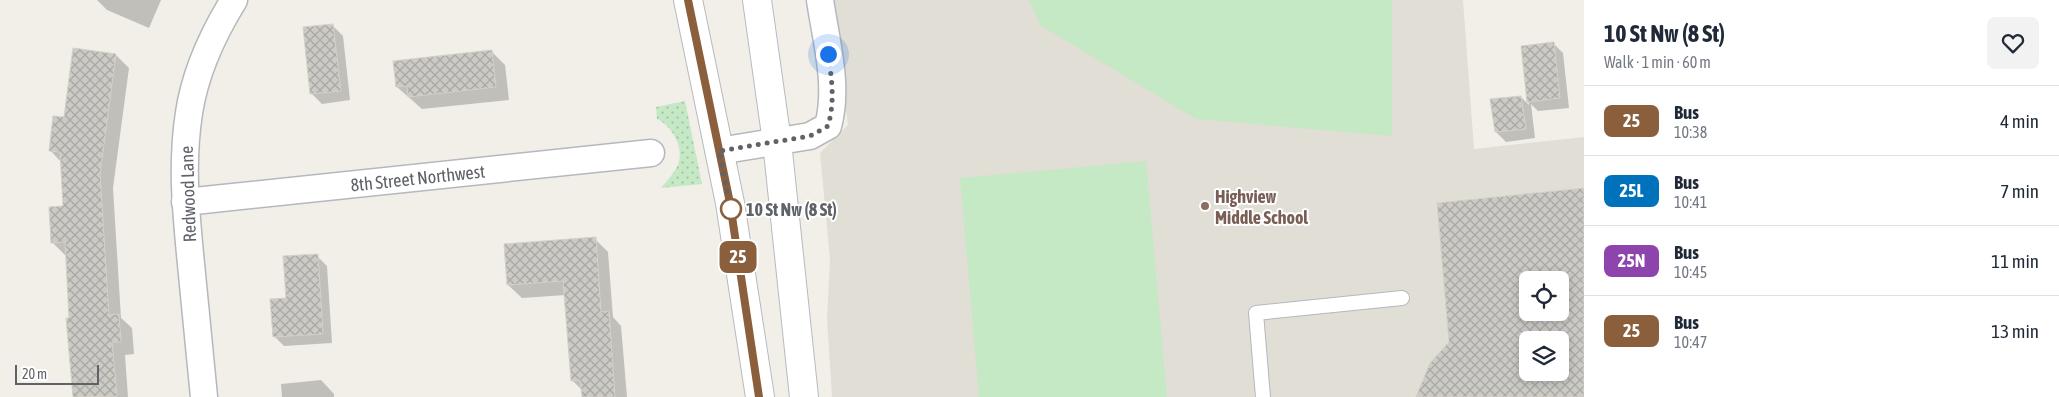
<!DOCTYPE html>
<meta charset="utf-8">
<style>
body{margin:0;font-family:"Asap Condensed",sans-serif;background:#f2f2f3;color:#1f2937;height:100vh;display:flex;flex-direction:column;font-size:19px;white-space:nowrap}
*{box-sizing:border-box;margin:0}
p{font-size:16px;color:#747a83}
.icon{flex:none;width:28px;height:28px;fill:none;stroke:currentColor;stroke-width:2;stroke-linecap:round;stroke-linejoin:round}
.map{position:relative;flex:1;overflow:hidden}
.sheet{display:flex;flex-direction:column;background:#fff;width:475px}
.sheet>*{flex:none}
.badge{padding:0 10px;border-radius:8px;font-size:18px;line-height:32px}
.controls{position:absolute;left:1519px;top:271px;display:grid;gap:10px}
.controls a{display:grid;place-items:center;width:50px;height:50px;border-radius:8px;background:#fff;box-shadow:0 2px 8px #0003;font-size:25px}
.scale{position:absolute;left:15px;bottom:12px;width:84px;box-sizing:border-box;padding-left:5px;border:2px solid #5f6368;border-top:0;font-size:14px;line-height:18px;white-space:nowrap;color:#5f6368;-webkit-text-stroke:4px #fff;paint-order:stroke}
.you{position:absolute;width:25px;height:25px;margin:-12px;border:4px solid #fff;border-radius:50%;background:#1a73e8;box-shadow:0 0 0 8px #1a73e833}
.map>.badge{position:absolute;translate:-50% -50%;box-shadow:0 0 0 2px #fff}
.round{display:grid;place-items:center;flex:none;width:52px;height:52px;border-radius:8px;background:#f2f2f3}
.headline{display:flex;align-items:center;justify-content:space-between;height:85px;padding:0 20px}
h1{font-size:24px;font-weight:700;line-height:38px}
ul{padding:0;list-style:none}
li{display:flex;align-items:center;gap:15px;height:70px;padding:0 20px;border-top:1px solid #e0e1e3}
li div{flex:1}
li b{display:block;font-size:19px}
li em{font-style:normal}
li .badge{min-width:55px;font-weight:700;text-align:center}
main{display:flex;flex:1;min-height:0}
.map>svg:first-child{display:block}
</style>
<main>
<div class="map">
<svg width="1584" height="397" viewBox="0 0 1584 397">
<defs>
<pattern id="grass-dots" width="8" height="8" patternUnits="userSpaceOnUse" patternTransform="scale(1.25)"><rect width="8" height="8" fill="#c5e8c5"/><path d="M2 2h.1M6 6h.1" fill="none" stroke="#a3c0a4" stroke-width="1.8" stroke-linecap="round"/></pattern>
<pattern id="building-cross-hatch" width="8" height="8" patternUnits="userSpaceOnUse" patternTransform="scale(1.25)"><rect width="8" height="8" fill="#cccac5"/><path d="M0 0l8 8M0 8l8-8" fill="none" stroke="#a9a8a4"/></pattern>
</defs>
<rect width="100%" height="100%" fill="#f1efe8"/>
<path fill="#e1ded6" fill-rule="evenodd" d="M832 0H1463L1474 149 1584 137V397H832L827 319 830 259 820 153 848 125ZM1528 280H1560V312H1528ZM1528 340H1560V372H1528Z"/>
<path fill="url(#grass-dots)" d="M685 101 702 184 661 188C667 181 674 173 678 165 685 148 672 126 657 119L656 107Z"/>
<g fill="#c5e8c5">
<path d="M1029 0H1392V136L1196 119 1040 25Z"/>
<path d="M1146 161 1167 397H979L960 178Z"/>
</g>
<g fill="#0003">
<path d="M97 0H161L149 28 107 10Z"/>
<path d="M333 26 343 36 350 100 322 104 312 94Z"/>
<path d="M1553 43 1563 53 1569 108 1538 111 1531 104 1535 138 1506 142 1496 132 1521 97 1529 105 1522 47Z"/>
<path d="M492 52 505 65 509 100 422 109 397 87Z"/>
<path d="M116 55 129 68 113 188 121 318 132 328 134 354 125 355 128 397H74L66 256 52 242 64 207 61 162 50 150 65 119Z"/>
<path d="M595 239 608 252 613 317 621 326 627 397H583L582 390 572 380 566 295 522 298 508 285 505 246Z"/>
<path d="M317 256 327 266 332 343 284 346 274 336 288 299Z"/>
<path d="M321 380 334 394V397H282L281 384Z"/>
</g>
<g fill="url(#building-cross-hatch)" stroke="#d6d1c6" fill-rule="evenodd">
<path d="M333 24 341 91 310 94 303 27Z"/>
<path d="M1554 42 1560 98 1527 102 1521 46Z"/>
<path d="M73 48 116 54 100 174 109 315 119 314 121 342H112L117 396 73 397 66 318H69L65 242 51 243 49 207 63 206 60 152 49 151 53 116 64 117Z"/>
<path d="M492 50 496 87 408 97 407 86 396 87 393 61Z"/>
<path d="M1521 96 1526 129 1495 132 1490 99Z"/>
<path d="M1584 188V397H1416L1430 363 1449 342 1437 203ZM1528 280H1560V312H1528ZM1528 340H1560V372H1528Z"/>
<path d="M596 237 601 312 609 311 615 397H582L580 380 571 381 563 281 507 285 504 244Z"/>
<path d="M318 254 323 334 273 337 270 299 286 298 283 256Z"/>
</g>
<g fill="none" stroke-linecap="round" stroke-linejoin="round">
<defs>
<path id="lane" d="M1263 397 1256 313 1402 298"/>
<g id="street">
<path d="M719 151 810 136 828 126C839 86 826 41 820 0"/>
<path id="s1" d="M185 202 651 153"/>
<path d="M204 397C200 353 195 309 191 264 186 213 181 164 189 113 195 73 213 34 234 0"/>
</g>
<g id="secondary">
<path d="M688 0 730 203 760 397"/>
<path d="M757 0 777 142 804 397"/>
</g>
</defs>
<use href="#lane" stroke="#b5b8bc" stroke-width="16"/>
<use href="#street" stroke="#b5b8bc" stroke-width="29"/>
<use href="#secondary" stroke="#b6babf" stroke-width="30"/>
<use href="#lane" stroke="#fff" stroke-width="14"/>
<use href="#street" stroke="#fff" stroke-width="26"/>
<use href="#secondary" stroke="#fff" stroke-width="28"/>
</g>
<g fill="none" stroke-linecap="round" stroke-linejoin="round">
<defs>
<path id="line" d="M688 0 730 203 759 397"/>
</defs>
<use href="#line" stroke="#fff" stroke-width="11"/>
<use href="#line" stroke="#8b5e3c" stroke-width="8"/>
<path stroke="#5f6368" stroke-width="5" stroke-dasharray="0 9" d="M731 209 719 151 810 136 828 126C835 101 832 80 828 54"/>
</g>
<circle fill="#8d6e63" stroke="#fff" stroke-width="2" cx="1205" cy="206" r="5"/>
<circle fill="#fff" stroke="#8b5e3c" stroke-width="2.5" cx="731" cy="209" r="10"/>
<g text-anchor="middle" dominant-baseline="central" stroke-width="4" stroke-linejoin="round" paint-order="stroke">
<g font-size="18" fill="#5f6368" stroke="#fff">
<text stroke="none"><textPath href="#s1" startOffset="234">8th Street Northwest</textPath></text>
<text transform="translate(188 194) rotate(-92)">Redwood Lane</text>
</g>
<g font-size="18" font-weight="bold" fill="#785e54" stroke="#fff" text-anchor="start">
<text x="1215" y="196">Highview<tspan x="1215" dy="21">Middle School</tspan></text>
</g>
<g font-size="18" font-weight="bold" fill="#5f6368" stroke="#fff" text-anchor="start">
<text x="746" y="209">10 St Nw (8 St)</text>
</g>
</g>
</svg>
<div class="controls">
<a><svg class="icon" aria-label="locate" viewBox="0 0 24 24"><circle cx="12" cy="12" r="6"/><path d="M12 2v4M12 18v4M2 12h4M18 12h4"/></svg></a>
<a><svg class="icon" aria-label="layers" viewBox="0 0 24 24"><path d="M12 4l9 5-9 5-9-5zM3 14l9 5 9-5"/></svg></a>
</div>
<div class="scale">20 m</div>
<div class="you" style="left:828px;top:54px"></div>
<b class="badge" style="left:738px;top:257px;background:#8b5e3c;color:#fff">25</b>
</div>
<section class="sheet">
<div class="headline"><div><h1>10 St Nw (8 St)</h1><p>Walk · 1 min · 60 m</p></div><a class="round"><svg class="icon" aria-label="heart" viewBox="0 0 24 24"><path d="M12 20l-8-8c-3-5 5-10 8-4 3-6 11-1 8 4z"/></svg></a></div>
<ul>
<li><span class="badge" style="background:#8b5e3c;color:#fff">25</span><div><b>Bus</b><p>10:38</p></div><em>4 min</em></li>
<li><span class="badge" style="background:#0072bc;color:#fff">25L</span><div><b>Bus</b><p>10:41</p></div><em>7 min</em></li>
<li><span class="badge" style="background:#8e44ad;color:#fff">25N</span><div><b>Bus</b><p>10:45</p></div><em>11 min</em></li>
<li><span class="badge" style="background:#8b5e3c;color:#fff">25</span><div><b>Bus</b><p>10:47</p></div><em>13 min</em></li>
</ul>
</section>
</main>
